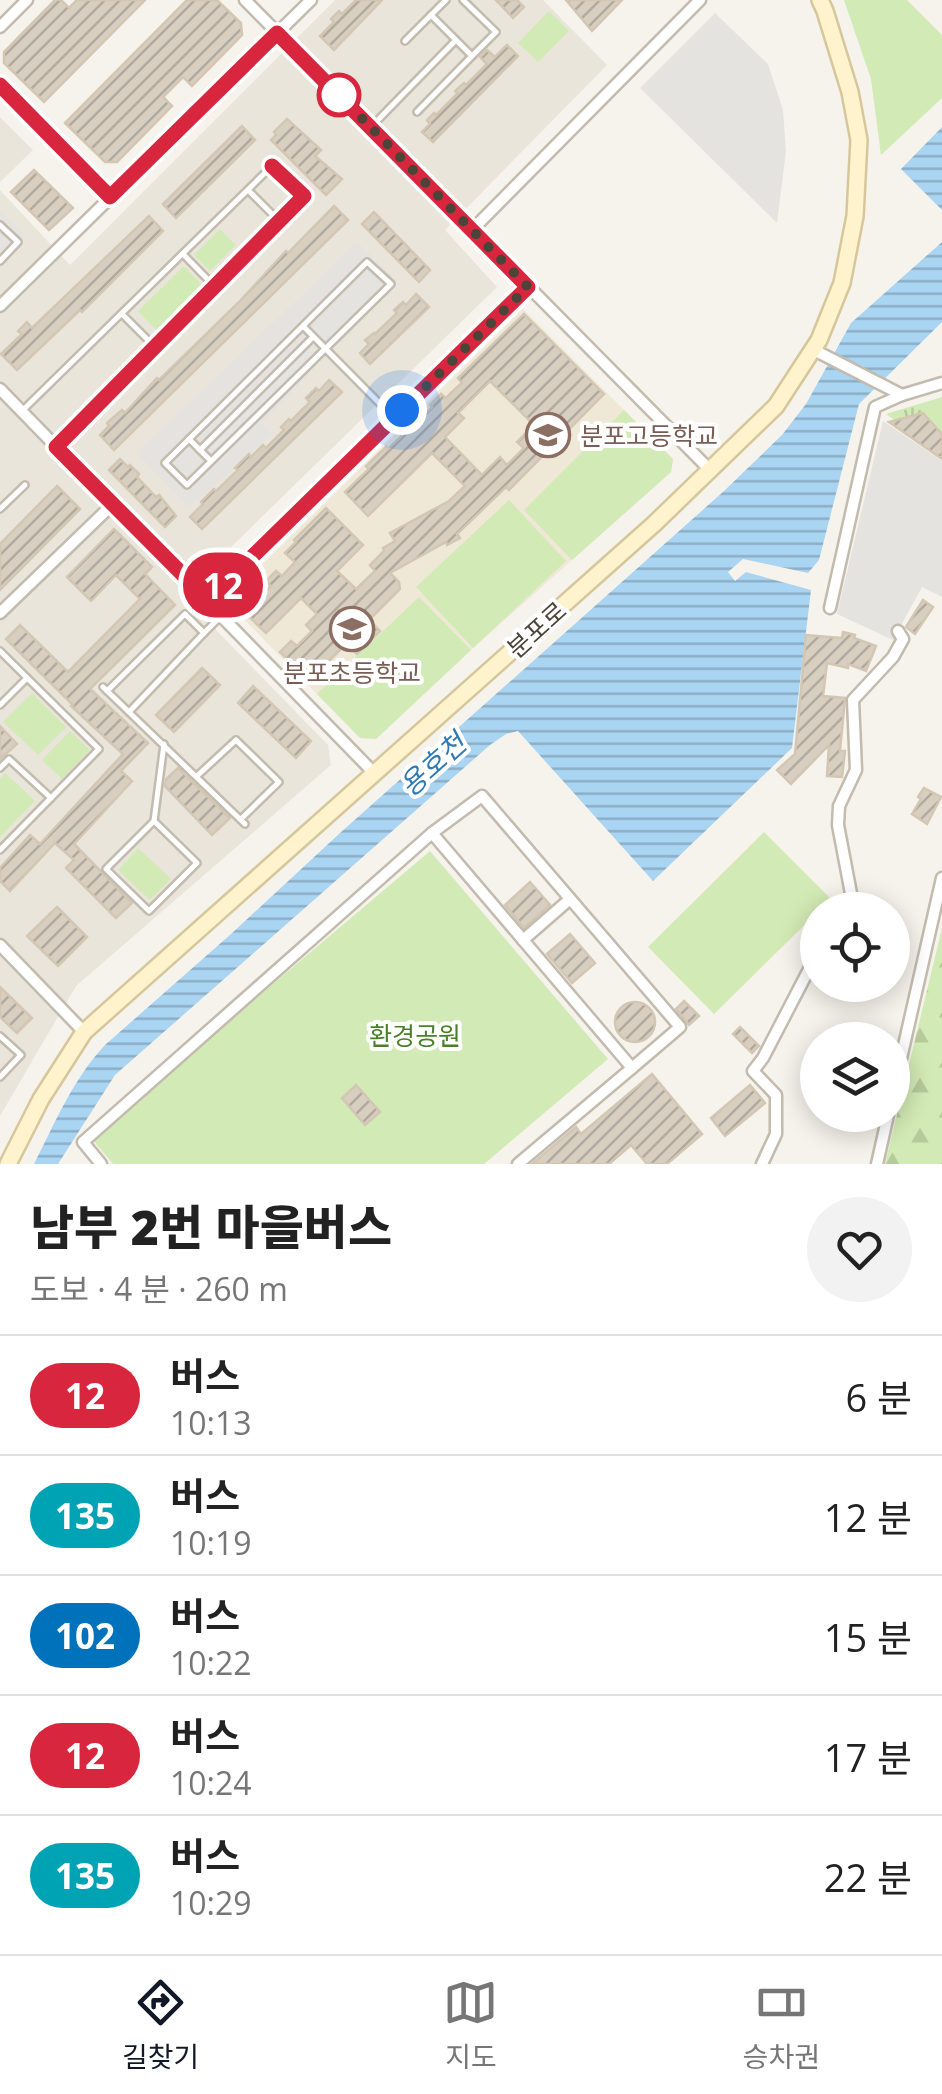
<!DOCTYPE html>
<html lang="ko">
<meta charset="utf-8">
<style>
body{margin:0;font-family:"Open Sans","Noto Sans KR",sans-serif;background:#f2f2f2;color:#222;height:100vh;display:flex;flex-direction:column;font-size:38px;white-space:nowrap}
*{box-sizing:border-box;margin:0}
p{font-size:32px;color:#767676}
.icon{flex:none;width:55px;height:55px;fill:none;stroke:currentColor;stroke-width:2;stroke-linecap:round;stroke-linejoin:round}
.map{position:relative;height:1164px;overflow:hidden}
.drawer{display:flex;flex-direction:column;background:#fff;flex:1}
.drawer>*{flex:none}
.badge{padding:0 20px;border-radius:32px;font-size:35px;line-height:65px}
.fabs{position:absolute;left:800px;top:892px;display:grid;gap:20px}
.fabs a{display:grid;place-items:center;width:110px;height:110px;border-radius:50%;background:#fff;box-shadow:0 5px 25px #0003;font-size:50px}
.you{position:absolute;width:50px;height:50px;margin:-25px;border:8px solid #fff;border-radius:50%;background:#1a73e8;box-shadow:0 0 0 15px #1a73e833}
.map>.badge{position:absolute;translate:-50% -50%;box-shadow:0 0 0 5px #fff}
.round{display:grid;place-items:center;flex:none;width:105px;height:105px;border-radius:52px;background:#f2f2f2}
.head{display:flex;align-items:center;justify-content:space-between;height:170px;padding:0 30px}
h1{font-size:48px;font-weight:800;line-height:75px}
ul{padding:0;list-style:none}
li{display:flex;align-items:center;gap:30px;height:120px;padding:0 30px;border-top:2px solid #e0e0e0}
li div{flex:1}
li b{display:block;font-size:38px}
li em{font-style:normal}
li .badge{min-width:110px;font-weight:700;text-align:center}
.tabs{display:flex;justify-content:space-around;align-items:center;height:140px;border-top:2px solid #e0e0e0;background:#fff;font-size:28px;color:#767676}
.tabs a{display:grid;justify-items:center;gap:5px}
.tabs .on{color:#111827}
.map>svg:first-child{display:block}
</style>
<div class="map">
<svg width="942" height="1164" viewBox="0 0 942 1164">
<defs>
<pattern id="grass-tufts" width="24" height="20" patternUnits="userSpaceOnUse" patternTransform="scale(2.5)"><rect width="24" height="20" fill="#d2eab5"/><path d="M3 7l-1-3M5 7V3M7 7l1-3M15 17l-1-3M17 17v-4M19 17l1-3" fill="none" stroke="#b6ca9c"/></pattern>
<pattern id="forest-firs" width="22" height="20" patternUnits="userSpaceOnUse" patternTransform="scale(2.5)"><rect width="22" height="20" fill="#d2eab5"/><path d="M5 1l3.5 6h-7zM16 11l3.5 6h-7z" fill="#b6ca9c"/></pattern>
<pattern id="water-rules" width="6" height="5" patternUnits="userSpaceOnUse" patternTransform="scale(2.5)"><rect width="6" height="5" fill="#a9d4f2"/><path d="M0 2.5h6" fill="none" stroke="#8caec5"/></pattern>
<pattern id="building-hatch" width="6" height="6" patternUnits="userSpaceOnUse" patternTransform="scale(2.5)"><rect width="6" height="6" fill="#d8cfc1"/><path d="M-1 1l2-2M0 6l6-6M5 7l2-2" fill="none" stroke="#b1aa9e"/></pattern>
</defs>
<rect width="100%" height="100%" fill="#f6f3ec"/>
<g fill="#eae5da">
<path d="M335 0H543L607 65 445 230 497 287 182 595 328 745 331 765 76 986 0 1116V190L70 265Z"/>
<path d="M0 117 33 150 0 182Z"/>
</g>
<path fill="#efe8d6" d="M523 309 673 459 671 472 471 650 376 739 360 738 232 607 231 595Z"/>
<path fill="url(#grass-tufts)" d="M942 397V452L886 414Z"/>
<path fill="url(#forest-firs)" d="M942 928V1164H885Z"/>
<g fill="#d2eab5">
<path d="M844 0H907L942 35V98L881 155 871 79Z"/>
<path d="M549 11 569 31 538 62 518 43Z"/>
<path d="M220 229 236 245 210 271 194 255Z"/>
<path d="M184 266 204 287 158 332 138 311Z"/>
<path d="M624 410 673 459 671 472 572 560 524 510Z"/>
<path d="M509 500 566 561 473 648 416 587Z"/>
<path d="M419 597 471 650 376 739 360 738 317 694Z"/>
<path d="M32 693 66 727 38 755 3 722Z"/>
<path d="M70 731 90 750 62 779 42 760Z"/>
<path d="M5 773 35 801 0 837V779Z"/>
<path d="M764 832 831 899 714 1014 648 947Z"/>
<path d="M138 848 171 879 150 900 118 870Z"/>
<path d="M430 851 608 1059 484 1164H113L91 1138Z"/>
</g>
<g fill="#e5e3e0">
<path d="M715 13 768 64 783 110 786 151 777 223 640 88Z"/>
<path d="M0 211 25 235 0 256Z"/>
<path d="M357 242 396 280 262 423 272 434 189 508 137 453Z"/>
<path d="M883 421 942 461V597L922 587 893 640 837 614Z"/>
</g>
<g fill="url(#water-rules)">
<path d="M942 127V210L901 169Z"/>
<path d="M942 242V322L859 404 819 560 808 573 743 559 728 572 735 581 746 572 811 590 792 748 653 881 518 731 506 734 490 745 115 1075 58 1164H34C55 1123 73 1079 105 1045L231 934 340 833 724 491 782 435 806 404 851 323Z"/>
</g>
<g fill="url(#building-hatch)" stroke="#d3c7b4" stroke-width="2.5" fill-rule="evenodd">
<path d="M55 0H61L69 8 77 0H145L44 102 4 63V52Z"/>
<path d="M187 0H217L241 23 242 35 192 86 183 77 163 97 172 106 117 162H105L65 123Z"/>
<path d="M356 0H382L334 50 320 36 334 22 331 19 339 11 342 14Z"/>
<path d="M496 0H517L524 7 513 18Z"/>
<path d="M566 0H622L592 31Z"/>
<path d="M507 45 518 56 433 142 422 132 430 124 427 120 434 113 436 115 458 93 455 91 464 83 466 85 487 64 480 57 487 50 495 57Z"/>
<path d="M287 119 321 150 315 156 342 179 326 195 271 140 276 135 274 132Z"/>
<path d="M242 126 255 140 176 218 163 204Z"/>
<path d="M34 170 73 208 49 230 11 192Z"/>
<path d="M334 206 348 220 114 450 100 435 109 426 107 423 122 410 125 413 157 378 159 380 239 302 286 251 288 253Z"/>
<path d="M374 212 430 270 419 282 362 224Z"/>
<path d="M149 216 163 231 82 312 80 310 17 370 1 354 22 334 18 331 27 322 32 328Z"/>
<path d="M416 294 429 307 370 364 360 353 369 344 365 340 374 333 375 334 397 313 394 310 403 302 406 305Z"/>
<path d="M524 314 604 394 509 490 506 487 457 534 460 538 447 545 446 542 390 573 399 582 400 589 369 620 380 631 357 654 346 644 309 681 280 652 291 641 297 646 312 631 306 625 317 614 301 598 266 633 239 607 245 601 251 606 271 586 266 581 276 571 282 576 295 562 285 553 296 542 294 540 326 508 363 545 337 571 356 589 375 571 370 565 384 551 383 548 395 541 390 533 449 501 465 486 432 453 368 516 345 492 369 469 366 466 386 447 388 449 432 407 430 405 441 394 446 398 455 389 462 383 458 378ZM490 381 534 425 517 442 524 448 507 465 500 457 482 475 445 437 464 418 458 413Z"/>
<path d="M329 380 342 392 202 529 190 517 203 504 201 502 214 489 216 491 238 470 235 468 249 454 251 457 263 445 266 448 284 430 281 427 289 419 291 421 310 402 306 398 316 388 319 391Z"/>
<path d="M923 413 942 434V459L889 422Z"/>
<path d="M120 459 128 467 130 465 139 474 137 477 156 497 159 495 176 516 165 527 109 470Z"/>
<path d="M57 486 80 509 0 590V544Z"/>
<path d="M114 529 152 567 145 574 175 605 90 689 148 743 121 771 132 781 74 844 132 903 116 918 66 868 74 860 55 843 10 891 0 881V868L30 835 40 844 123 754 71 706 73 705 6 639 20 625 68 672 140 599 116 575 91 601 67 577Z"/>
<path d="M923 600 933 607 915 634 906 627Z"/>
<path d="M843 632 855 635 854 638 876 646 866 671 848 664V668L827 663 823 696 845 698 840 751H845L842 777 827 776 829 745 791 784 777 770 795 754 806 635 842 638Z"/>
<path d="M202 668 220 685 174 732 156 715Z"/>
<path d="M253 686 311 741 296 758 238 703Z"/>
<path d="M0 726 17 744 0 759Z"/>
<path d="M178 768 230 818 212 835 165 786 166 779Z"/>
<path d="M924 788 941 797 927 824 912 814 921 799 918 797Z"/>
<path d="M530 882 550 905 524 928 505 905Z"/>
<path d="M57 907 87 937 58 966 27 936Z"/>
<path d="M570 934 595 963 572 983 547 954Z"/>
<path d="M0 987 32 1018 17 1033 0 1017Z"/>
<path d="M684 1001 699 1016 689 1025 676 1009Z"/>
<circle cx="635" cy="1022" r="20"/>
<path d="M740 1027 759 1046 752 1053 733 1034Z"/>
<path d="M652 1074 702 1134 667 1164H647L631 1145 609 1164H532L576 1127 581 1134Z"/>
<path d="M356 1085 380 1112 365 1125 342 1098Z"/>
<path d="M750 1085 765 1103 725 1136 711 1118Z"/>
</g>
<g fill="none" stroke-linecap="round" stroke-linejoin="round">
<defs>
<g id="lane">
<path d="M463 0 496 32 472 56"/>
<path d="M431 15 446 0"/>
<path d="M405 41 431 15 472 56 417 112"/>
<path d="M373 125 456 40"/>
<path d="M248 190 279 221"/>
<path d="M0 225 18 242 0 261"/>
<path d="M183 254 215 287"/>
<path d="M367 262 391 284 187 485 165 463Z"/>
<path d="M122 314 155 347"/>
<path d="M303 326 392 416"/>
<path d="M24 409 273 165 304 196 57 447"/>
<path d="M189 439 211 461"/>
<path d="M200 450 313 337"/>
<path d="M0 509 25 485"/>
<path d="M204 633 220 617"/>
<path d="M0 651 99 749 0 850"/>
<path d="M103 687 245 824"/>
<path d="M107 691 185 614 204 633 129 712"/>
<path d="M0 705 27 678"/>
<path d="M0 768 9 759 51 798"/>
<path d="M197 776 236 740 279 782 241 819"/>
<path d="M154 821 197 863 149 911 106 869Z"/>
<path d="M154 821 164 744"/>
<path d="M0 1036 21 1055 0 1077"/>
</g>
<g id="street">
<path d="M245 0 710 470"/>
<path d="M0 27 27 0"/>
<path d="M0 85 110 197"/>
<path d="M472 230 700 0"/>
<path d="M0 306 311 0"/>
<path d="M814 350 902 395 942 383"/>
<path d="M0 389 374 773"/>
<path d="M208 600 528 287"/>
<path d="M830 608 875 407 902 395"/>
<path d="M0 613 113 504"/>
<path d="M432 833 482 796 680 1027 632 1068"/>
<path d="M848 910 853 904 838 825 839 806 856 770 853 700 893 657 903 639 898 631"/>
<path d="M523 940 570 899"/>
<path d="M0 945 84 1032"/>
<path d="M892 1098 942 878"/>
<path d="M101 1164 83 1142 432 833 632 1068 518 1164"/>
<path d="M762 1164 776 1134V1095L753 1071 763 1058 818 952"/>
<path d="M877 1164 888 1115"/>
</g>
<path id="secondary" d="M8 1164 41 1099 84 1032 654 524 776 406 819 340 842 283 855 216 859 140 850 92 825 11 820 0"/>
</defs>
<use href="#lane" stroke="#c2bbae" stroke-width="10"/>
<use href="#street" stroke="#c2bbae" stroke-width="15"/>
<use href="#secondary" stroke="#d6c79b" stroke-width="20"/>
<use href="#lane" stroke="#fff" stroke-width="5"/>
<use href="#street" stroke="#fff" stroke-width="10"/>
<use href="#secondary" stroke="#fff3cd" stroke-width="15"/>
</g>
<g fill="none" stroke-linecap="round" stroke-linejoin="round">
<defs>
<path id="line" d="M0 85 110 197 277 33 528 287 208 600 56 447 304 196 272 166"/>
</defs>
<use href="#line" stroke="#fff" stroke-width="22"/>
<use href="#line" stroke="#d7263d" stroke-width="15"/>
<path stroke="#4b4439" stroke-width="10" stroke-dasharray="0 18" d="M339 95 338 94 528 287 402 410"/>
</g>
<defs>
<symbol id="school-ring" viewBox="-11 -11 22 22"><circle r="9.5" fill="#fff" stroke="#8d6e63" stroke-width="1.5"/><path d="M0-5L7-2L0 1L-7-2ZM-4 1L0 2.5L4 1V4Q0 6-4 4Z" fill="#8d6e63"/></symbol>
</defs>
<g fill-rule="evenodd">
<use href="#school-ring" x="523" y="410" width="50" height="50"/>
<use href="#school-ring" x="327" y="604" width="50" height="50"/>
</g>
<circle fill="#fff" stroke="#d7263d" stroke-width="5" cx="339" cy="95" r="20"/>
<g text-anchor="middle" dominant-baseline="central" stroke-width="8" stroke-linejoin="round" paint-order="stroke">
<g font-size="25" fill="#785e54" stroke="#fff" text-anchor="start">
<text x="580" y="435">분포고등학교</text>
<text x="352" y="672" text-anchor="middle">분포초등학교</text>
</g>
<g font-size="25" fill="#4b4439" stroke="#fff">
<text transform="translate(536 629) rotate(-42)">분포로</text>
</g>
<g font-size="25" fill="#4a7f2a" stroke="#fff">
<text x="415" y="1035">환경공원</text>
</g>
<g font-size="28" font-style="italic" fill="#2e7ab2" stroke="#fff">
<text transform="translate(432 764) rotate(-42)">용호천</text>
</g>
</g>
</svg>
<div class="fabs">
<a><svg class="icon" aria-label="locate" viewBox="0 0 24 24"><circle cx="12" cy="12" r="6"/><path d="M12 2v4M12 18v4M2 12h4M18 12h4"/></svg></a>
<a><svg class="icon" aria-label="layers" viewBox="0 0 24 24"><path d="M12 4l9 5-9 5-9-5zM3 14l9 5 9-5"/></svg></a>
</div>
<div class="you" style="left:402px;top:410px"></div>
<b class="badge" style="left:223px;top:585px;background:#d7263d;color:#fff">12</b>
</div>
<section class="drawer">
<div class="head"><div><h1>남부 2번 마을버스</h1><p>도보 · 4 분 · 260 m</p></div><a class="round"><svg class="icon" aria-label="heart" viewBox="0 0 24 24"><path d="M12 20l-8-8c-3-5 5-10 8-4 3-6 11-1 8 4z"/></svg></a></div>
<ul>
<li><span class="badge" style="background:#d7263d;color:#fff">12</span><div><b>버스</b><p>10:13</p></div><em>6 분</em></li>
<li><span class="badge" style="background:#00a3b4;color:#fff">135</span><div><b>버스</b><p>10:19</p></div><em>12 분</em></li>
<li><span class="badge" style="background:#0072bc;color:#fff">102</span><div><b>버스</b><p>10:22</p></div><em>15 분</em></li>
<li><span class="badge" style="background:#d7263d;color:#fff">12</span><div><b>버스</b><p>10:24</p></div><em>17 분</em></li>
<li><span class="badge" style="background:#00a3b4;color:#fff">135</span><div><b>버스</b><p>10:29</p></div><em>22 분</em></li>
</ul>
</section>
<nav class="tabs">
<a class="on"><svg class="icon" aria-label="directions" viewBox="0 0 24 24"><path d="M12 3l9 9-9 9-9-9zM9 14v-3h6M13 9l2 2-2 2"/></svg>길찾기</a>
<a><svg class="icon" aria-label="map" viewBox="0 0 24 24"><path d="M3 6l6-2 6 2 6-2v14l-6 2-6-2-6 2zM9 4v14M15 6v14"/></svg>지도</a>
<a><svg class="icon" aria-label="tickets" viewBox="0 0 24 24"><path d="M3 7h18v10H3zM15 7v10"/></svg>승차권</a>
</nav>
